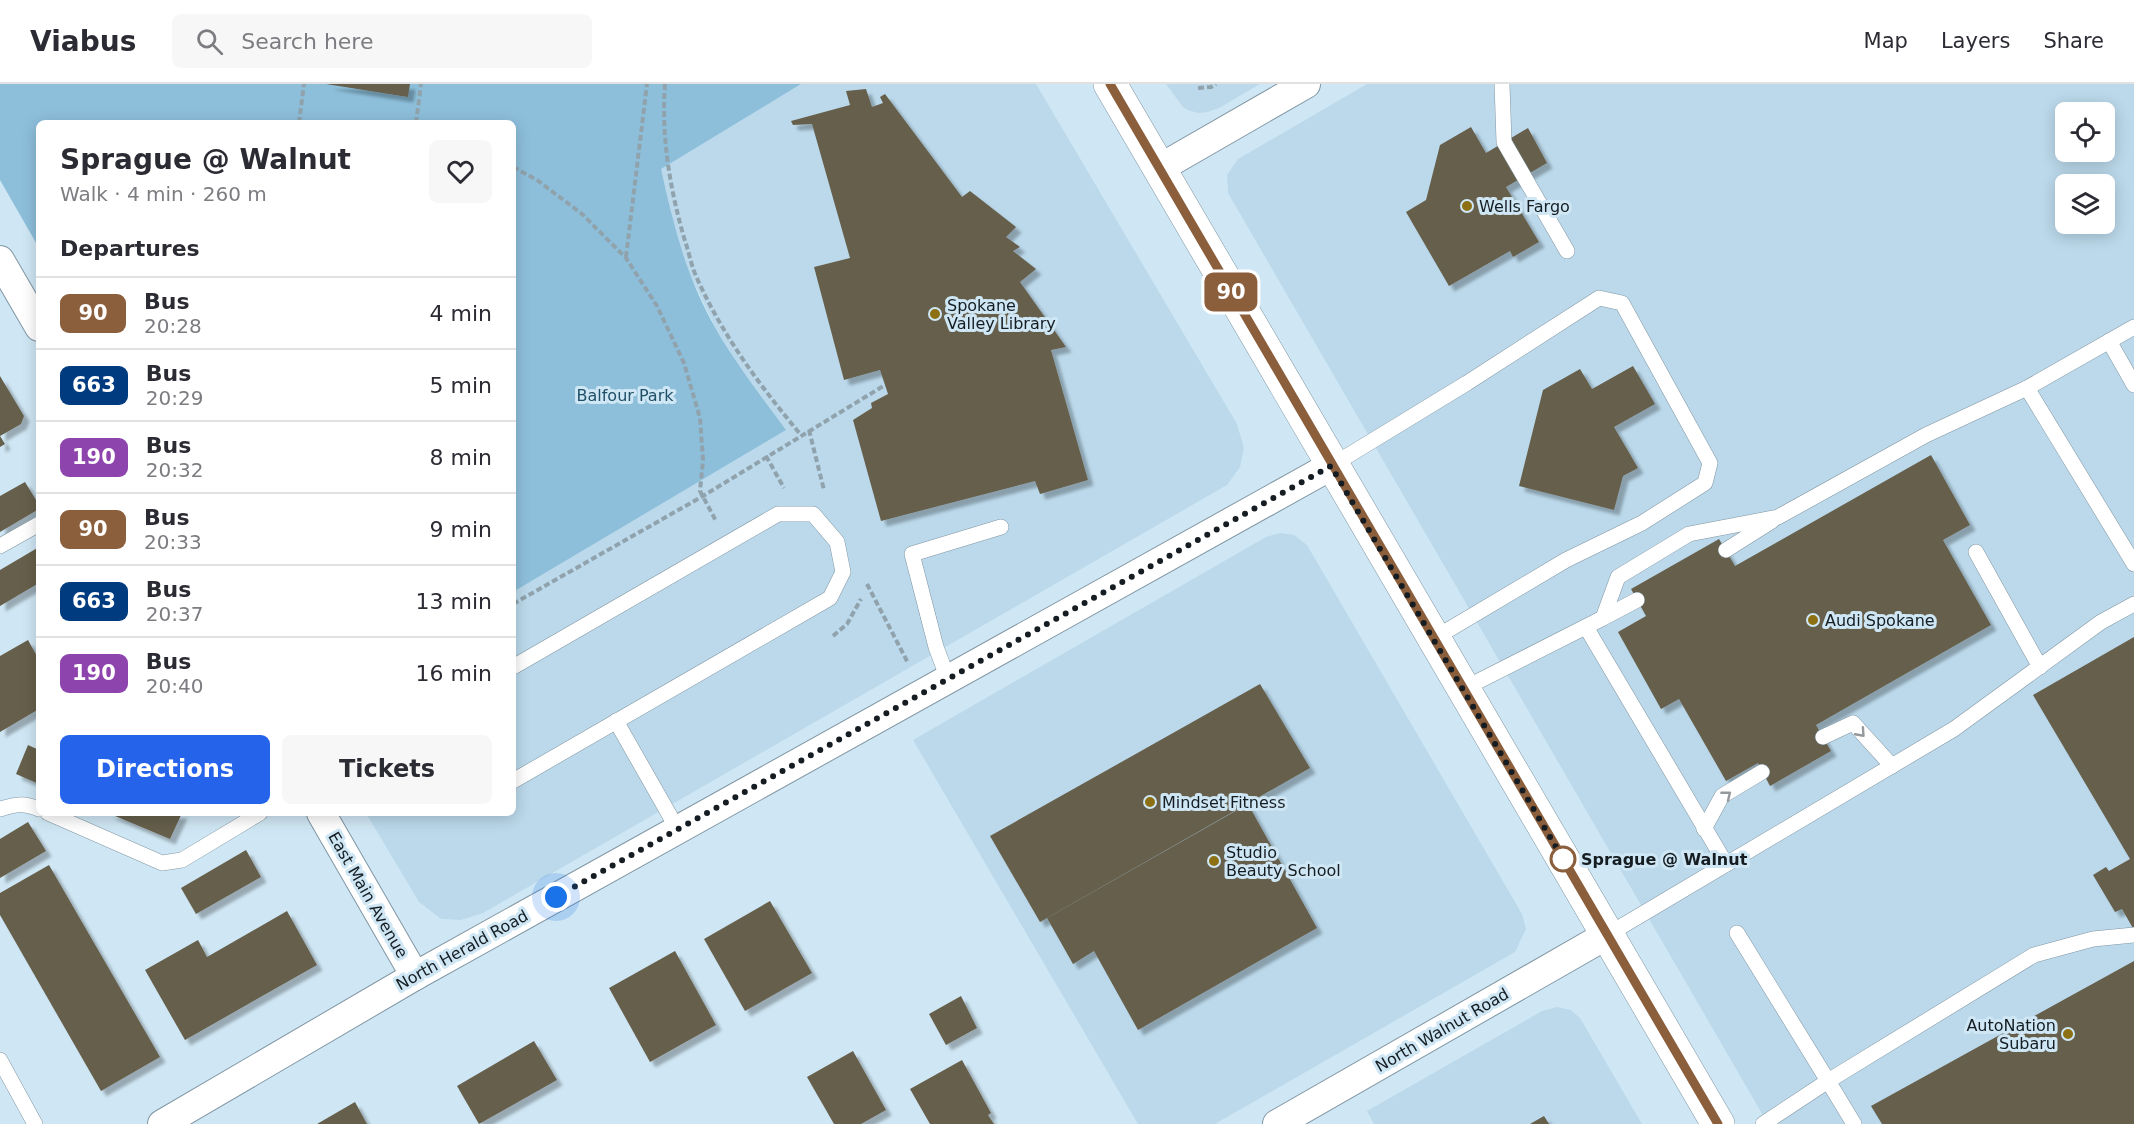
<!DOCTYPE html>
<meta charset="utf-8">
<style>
body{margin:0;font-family:"DejaVu Sans",sans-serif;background:#f7f7f7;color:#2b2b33;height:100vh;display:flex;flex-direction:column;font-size:22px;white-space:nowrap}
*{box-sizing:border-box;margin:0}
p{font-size:20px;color:#7c7c81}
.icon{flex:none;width:33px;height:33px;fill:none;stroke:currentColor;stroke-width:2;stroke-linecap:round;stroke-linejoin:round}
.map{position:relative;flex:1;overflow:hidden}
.details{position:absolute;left:36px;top:36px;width:480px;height:696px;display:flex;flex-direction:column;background:#fff;border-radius:9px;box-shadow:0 3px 15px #0003}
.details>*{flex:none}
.badge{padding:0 12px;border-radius:9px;font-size:21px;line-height:39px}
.fabs{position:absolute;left:2055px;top:18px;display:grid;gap:12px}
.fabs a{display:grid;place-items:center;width:60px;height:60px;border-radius:9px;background:#fff;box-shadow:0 3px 15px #0003;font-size:30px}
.you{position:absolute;width:30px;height:30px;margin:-15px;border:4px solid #fff;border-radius:50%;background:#1a73e8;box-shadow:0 0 0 9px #1a73e833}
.map>.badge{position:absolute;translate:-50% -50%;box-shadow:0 0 0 3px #fff}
h2{padding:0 24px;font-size:22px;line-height:54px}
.round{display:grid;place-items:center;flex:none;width:63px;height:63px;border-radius:9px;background:#f7f7f7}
.head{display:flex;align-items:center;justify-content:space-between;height:102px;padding:0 24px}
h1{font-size:28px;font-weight:700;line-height:45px}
.primary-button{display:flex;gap:12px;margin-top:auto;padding:12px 24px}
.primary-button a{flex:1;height:69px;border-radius:9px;background:#2563eb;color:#fff;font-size:24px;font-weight:700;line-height:69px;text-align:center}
.primary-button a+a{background:#f7f7f7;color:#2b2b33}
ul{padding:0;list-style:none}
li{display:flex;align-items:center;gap:18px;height:72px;padding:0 24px;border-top:2px solid #e1e1e2}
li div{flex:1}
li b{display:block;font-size:22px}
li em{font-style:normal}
li .badge{min-width:66px;font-weight:700;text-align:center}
header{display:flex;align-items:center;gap:36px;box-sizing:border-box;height:84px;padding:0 30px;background:#fff;border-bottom:2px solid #e1e1e2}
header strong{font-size:28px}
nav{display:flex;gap:33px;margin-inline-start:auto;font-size:21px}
.search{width:420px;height:54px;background:#f7f7f7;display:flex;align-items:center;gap:15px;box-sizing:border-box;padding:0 21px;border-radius:9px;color:#7c7c81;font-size:22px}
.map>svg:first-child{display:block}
</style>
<header>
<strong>Viabus</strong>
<div class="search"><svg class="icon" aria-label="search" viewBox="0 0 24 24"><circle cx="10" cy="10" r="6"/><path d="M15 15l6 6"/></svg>Search here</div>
<nav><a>Map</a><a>Layers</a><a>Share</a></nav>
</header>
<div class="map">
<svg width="2134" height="1040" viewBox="0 0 2134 1040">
<defs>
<filter id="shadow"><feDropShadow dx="5.5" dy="5.5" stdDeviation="1.5" flood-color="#0004"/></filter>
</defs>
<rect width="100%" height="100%" fill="#cfe7f4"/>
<g fill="#bbd9eb" fill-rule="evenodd">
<path d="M801 0H1036L1237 340 1244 364 1240 383 1227 401 483 829 461 836 441 835 419 818 366 729H513V508L786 346 736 278 715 243 690 190 671 132 660 85Z"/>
<path d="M1166 0H1260L1219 24 1208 28 1199 29 1190 27 1183 23Z"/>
<path d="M1367 0H2134V1040H1768L1228 109 1227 91 1238 75ZM2066 28H2104V68H2066ZM2066 100H2104V140H2066Z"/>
<path d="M1280 449 1294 451 1307 461 1522 830 1526 845 1515 868 1215 1040H1138L913 656 1266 453Z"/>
<path d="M1557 923 1571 926 1580 934 1642 1040H1374L1367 1027 1542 927Z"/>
</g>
<path fill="#8dbfdb" d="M0 0H801L661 85C673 140 687 195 716 245 736 280 762 313 786 346L513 508V39H39V164L0 96Z"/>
<g fill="#665f4b" filter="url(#shadow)">
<path d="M326 0H410L408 13Z"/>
<path d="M866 5 872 23 883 19 880 13 885 10 962 113 970 107 1016 143 1006 153 1020 163 1013 167 1036 185 1020 198 1066 263 1051 266 1088 396 1040 410 1035 397 881 437 853 336 872 324 871 319 888 310 880 286 844 296 814 183 850 174 812 40 793 41 791 37 850 21 846 7Z"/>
<path d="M1471 43 1486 69 1528 44 1547 79 1506 103 1539 158 1513 173 1510 167 1449 202 1406 128 1426 116 1440 61Z"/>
<path d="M1633 282 1655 320 1614 343 1638 384 1623 392 1614 426 1519 402 1543 306 1580 285 1592 305Z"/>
<path d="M0 292 24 332 21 340 0 352 5 360 0 363Z"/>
<path d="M1931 371 1970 441 1943 456 1991 541 1816 641 1831 667 1770 702 1758 679 1726 697 1679 615 1661 625 1618 548 1646 532 1631 505 1719 455 1735 482Z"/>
<path d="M25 398 39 421V425L0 448V412Z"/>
<path d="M39 463V499L0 522V486Z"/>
<path d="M2134 553V846L2122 825 2115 828 2093 791 2106 783 2109 787 2130 775 2033 611Z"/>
<path d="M28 556 39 576V625L0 648V572Z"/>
<path d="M1260 600 1310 684 1040 838 990 752Z"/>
<path d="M28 661 39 666V700L16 690Z"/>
<path d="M1248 720 1317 844 1138 946 1094 867 1073 880 1047 834Z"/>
<path d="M108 729H182L170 755Z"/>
<path d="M28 738 46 767 0 794V755Z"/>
<path d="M246 766 261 793 196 830 181 804Z"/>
<path d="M49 781 160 973 101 1007 0 831V809Z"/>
<path d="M770 817 812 889 745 927 704 855Z"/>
<path d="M287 827 317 881 185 956 145 886 198 856 207 873Z"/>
<path d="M675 867 716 941 650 978 609 904Z"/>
<path d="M2134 877V1040H1882L1871 1022Z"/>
<path d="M961 912 977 944 946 961 929 930Z"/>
<path d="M534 957 557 996 479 1040 457 1002Z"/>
<path d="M853 967 886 1026 861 1040H834L807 993Z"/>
<path d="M962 976 991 1029 988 1031 994 1040H930L910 1005Z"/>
<path d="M355 1018 367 1040H317Z"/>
<path d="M1544 1032 1549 1040H1530Z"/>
</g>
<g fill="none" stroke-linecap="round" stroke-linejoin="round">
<defs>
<g id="service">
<path d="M1502 0 1504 58 1567 167"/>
<path d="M2109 257 2134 301"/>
<path d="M2027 304 2134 480"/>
<path d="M1331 382 1467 299 1599 214 1622 219 1710 379 1705 399 1642 439 1566 476 1433 555"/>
<path d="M0 462 39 440"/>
<path d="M1726 466 1772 437"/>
<path d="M1976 468 2040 583"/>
<path d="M1603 534 1637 516"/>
<path d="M1586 543 1726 780"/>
<path d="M513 583 778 430H813L837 458 843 488 830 514 513 697"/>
<path d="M948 595 936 563 912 470 1001 443"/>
<path d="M1463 605 1603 534 1618 493 1689 450 1778 433 1926 351 2027 304 2134 243"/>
<path d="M616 637 678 746"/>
<path d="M1823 653 1853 639 1892 682"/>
<path d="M0 725C16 720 24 719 39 725"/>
<path d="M48 729 162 779 182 776 260 729"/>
<path d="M1704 745 1722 712 1762 688"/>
<path d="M1737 849 1828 997 1763 1040"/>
<path d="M1607 851 1954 645 2101 538 2134 520"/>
<path d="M0 976 35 1040"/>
<path d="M1854 1040 1828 997 2034 871 2093 855 2134 851"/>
</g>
<g id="minor">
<path d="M1160 84 1306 0"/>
<path d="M0 176 39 243"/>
<path d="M321 729 415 892"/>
<path d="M162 1040 415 892 1331 382"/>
<path d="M1277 1040 1607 851"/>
</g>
<path id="primary" d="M1110 0 1718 1040"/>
</defs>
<use href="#service" stroke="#8196a3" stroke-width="16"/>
<use href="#minor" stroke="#8196a3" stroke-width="30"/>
<use href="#primary" stroke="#8196a3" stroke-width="34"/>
<g stroke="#90a3ad" stroke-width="4" stroke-dasharray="6 3" stroke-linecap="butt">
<path d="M665 0C661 53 670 106 685 157 689 168 691 181 696 192 722 251 760 302 801 351"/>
<path d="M1198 4 1211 3 1216 0"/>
<path d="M299 39 304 0"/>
<path d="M416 39 421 0"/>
<path d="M513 83 537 96 582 130 626 174 657 222 684 279 700 334 703 376 700 407 716 437"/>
<path d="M626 173 647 0"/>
<path d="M809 346 824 406"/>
<path d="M766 372 784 404"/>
<path d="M867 500 908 579"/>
<path d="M513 520 703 412 885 301"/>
<path d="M833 552 847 540 861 515"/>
</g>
<use href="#service" stroke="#fff" stroke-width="15"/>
<use href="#minor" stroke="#fff" stroke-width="28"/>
<use href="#primary" stroke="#fff" stroke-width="33"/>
</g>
<defs><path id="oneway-chevron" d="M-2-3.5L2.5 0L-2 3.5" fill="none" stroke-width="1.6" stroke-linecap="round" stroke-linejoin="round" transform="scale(1.5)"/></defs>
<g stroke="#96999c">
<use href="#oneway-chevron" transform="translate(1861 649) rotate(48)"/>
<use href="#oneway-chevron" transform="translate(1727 711) rotate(-39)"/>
</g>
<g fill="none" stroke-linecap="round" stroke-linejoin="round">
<defs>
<path id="line" d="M1110 0 1718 1040"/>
</defs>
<use href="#line" stroke="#fff" stroke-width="14"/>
<use href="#line" stroke="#8b5e3c" stroke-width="9"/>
<path stroke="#151d22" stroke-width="6" stroke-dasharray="0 10.8" d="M556 813 1331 382 1563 775"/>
</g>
<g fill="#8c7013" stroke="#cfe7f4" stroke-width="2">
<circle cx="1467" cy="122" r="6"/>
<circle cx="935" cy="230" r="6"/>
<circle cx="1813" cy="536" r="6"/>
<circle cx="1150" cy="718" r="6"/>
<circle cx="1214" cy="777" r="6"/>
<circle cx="2068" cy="950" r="6"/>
</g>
<circle fill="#fff" stroke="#8b5e3c" stroke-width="3" cx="1563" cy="775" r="12"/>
<g text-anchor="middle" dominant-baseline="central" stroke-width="6" stroke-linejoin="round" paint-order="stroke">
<g font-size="16" fill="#151d22" stroke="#cfe7f4" text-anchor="start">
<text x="1479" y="122">Wells Fargo</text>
<text x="947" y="221">Spokane<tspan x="947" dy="18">Valley Library</tspan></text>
<text x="1825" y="536">Audi Spokane</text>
<text x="1162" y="718">Mindset Fitness</text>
<text x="1226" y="768">Studio<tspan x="1226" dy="18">Beauty School</tspan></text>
<text x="2056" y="941" text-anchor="end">AutoNation<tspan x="2056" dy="18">Subaru</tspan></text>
</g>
<g font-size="16" fill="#205068" stroke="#cfe7f4">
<text x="625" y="311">Balfour Park</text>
</g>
<g font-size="16" font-weight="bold" fill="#151d22" stroke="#cfe7f4" text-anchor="start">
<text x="1581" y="775">Sprague @ Walnut</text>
</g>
<g font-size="16" fill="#151d22" stroke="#cfe7f4">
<text transform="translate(368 811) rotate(60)">East Main Avenue</text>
<text transform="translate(462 866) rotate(-29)">North Herald Road</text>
<text transform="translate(1442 946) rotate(-30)">North Walnut Road</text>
</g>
</g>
</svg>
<div class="fabs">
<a><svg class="icon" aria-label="locate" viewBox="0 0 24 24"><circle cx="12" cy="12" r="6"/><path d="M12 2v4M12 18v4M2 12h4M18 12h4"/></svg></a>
<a><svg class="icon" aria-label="layers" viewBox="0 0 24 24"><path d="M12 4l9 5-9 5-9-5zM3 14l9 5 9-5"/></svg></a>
</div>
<div class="you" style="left:556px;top:813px"></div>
<b class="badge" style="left:1231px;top:208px;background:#8b5e3c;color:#fff">90</b>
<section class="details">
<div class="head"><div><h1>Sprague @ Walnut</h1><p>Walk · 4 min · 260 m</p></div><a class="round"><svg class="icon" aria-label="heart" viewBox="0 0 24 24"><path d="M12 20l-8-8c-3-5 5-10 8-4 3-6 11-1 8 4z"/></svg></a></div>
<h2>Departures</h2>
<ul>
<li><span class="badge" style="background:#8b5e3c;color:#fff">90</span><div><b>Bus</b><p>20:28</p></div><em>4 min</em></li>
<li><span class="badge" style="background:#003b80;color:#fff">663</span><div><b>Bus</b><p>20:29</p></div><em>5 min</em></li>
<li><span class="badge" style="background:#8e44ad;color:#fff">190</span><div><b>Bus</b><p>20:32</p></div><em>8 min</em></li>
<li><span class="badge" style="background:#8b5e3c;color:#fff">90</span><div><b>Bus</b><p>20:33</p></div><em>9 min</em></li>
<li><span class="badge" style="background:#003b80;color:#fff">663</span><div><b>Bus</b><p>20:37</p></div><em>13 min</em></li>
<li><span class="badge" style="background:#8e44ad;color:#fff">190</span><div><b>Bus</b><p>20:40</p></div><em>16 min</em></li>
</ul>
<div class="primary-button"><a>Directions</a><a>Tickets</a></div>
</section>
</div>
